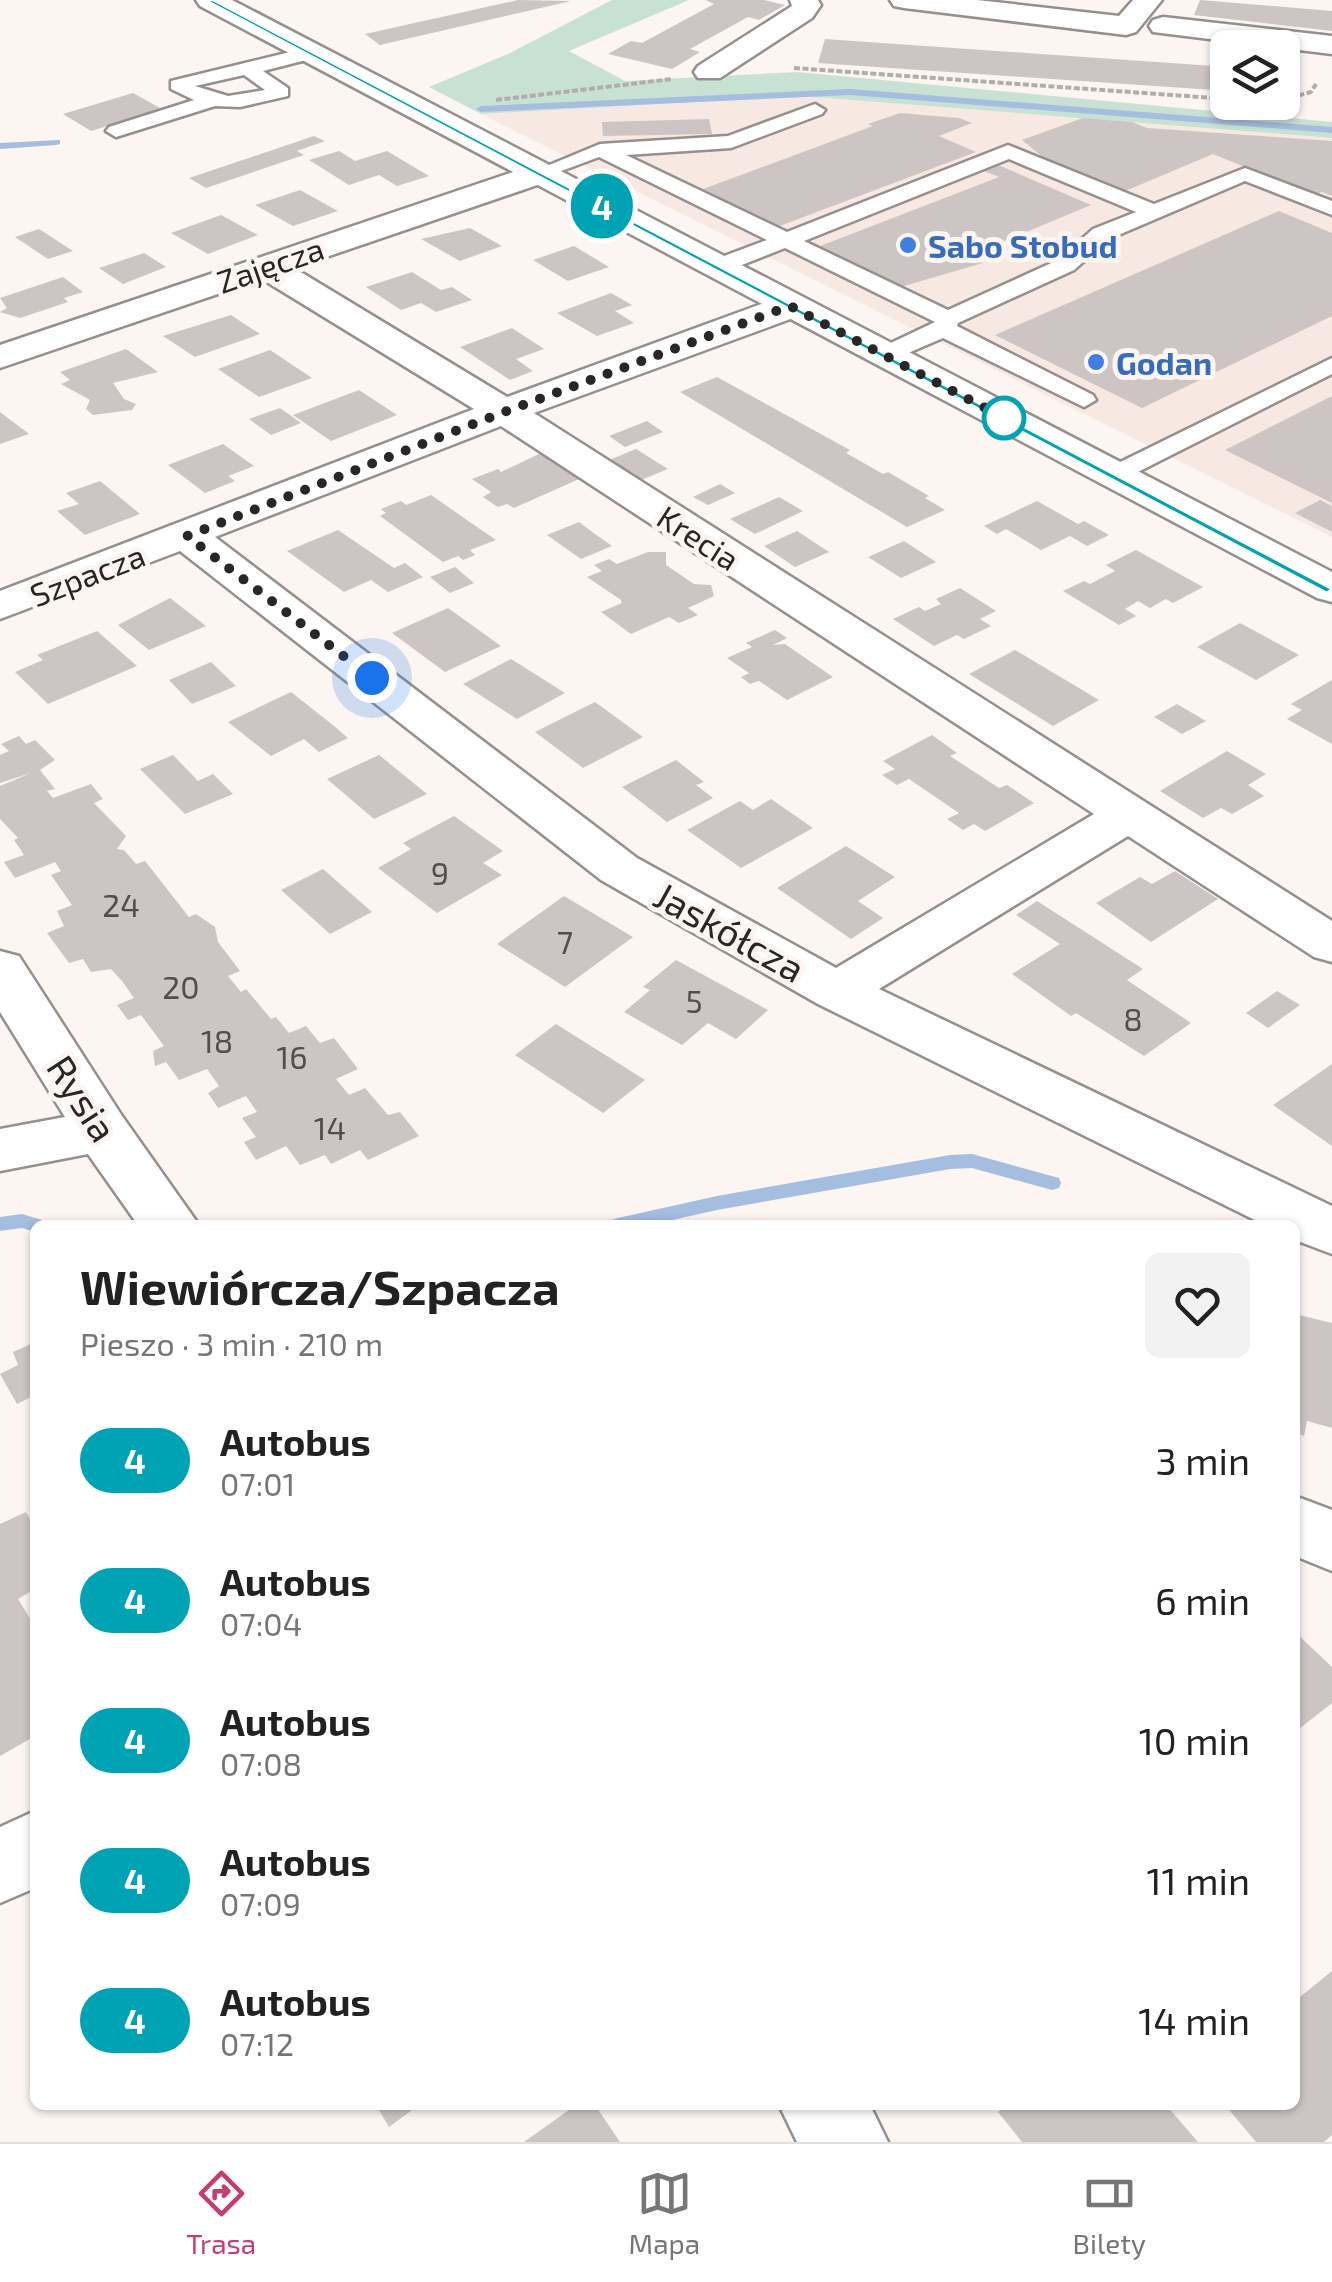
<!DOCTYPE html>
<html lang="pl">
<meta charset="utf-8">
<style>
body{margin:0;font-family:"Exo 2",sans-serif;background:#f2f2f2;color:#222;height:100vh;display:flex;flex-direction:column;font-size:38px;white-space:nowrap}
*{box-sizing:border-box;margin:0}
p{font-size:32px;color:#767676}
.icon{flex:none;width:55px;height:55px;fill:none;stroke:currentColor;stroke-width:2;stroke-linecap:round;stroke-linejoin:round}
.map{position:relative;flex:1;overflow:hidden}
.side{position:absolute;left:30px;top:1220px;width:1270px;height:890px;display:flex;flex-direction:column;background:#fff;border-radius:15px;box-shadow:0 2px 8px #0004}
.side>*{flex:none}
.badge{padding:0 20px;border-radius:32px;font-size:35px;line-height:65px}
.buttons{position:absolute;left:1210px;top:30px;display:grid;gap:20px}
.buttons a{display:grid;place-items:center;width:90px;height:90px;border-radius:15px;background:#fff;box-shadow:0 2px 8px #0004;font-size:50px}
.you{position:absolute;width:50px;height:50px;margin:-25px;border:8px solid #fff;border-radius:50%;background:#1a73e8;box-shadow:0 0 0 15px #1a73e833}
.map>.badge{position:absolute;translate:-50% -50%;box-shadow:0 0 0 5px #fff}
.round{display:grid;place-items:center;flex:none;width:105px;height:105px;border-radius:15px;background:#f2f2f2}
.overview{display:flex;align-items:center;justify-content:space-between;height:170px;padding:0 50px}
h1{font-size:48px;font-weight:700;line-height:75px}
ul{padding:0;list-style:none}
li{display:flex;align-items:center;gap:30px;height:140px;padding:0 50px}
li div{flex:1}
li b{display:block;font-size:38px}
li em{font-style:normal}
li .badge{min-width:110px;font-weight:700;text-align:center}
.tab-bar{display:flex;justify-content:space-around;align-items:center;height:140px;border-top:2px solid #e0e0e0;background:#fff;font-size:28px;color:#767676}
.tab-bar a{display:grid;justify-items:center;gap:5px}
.tab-bar .on{color:#c63d75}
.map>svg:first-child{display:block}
</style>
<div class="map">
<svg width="1332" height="2142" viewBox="0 0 1332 2142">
<rect width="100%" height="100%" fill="#fcf5f2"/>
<path fill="#f7e8e1" d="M802 96 1332 138V537L481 114Z"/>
<path fill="#c7e2d2" d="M612 0H689L569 51 625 81 797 72 1332 122V138L802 96 481 114 429 87 508 54Z"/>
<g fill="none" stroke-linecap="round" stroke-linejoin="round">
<g fill="#a5bdde" fill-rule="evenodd">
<path d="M850 89 1332 127V133L850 95 481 112 476 109 481 106Z"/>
<path d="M60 140V144L56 145 0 149V143Z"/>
<path d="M972 1154 1059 1178 1061 1183 1059 1188 1052 1190 972 1168 950 1169 717 1210 650 1225H609L611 1220 618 1218 717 1196 950 1155Z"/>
<path d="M22 1214 42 1220 44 1225H35V1232L22 1228 0 1231V1217Z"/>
</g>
</g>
<g fill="#cdc5c3">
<path d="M518 0 571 1 380 45 365 34Z"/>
<path d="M705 0H764L785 5 759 20 748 17 690 49 700 52 672 69 608 54 631 41 642 43 714 4Z"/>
<path d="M1200 0 1332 11V31L1194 15Z"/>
<path d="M825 39 1228 67V91L818 63Z"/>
<path d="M133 93 162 109 91 131 63 114Z"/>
<path d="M900 113 959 118 972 123 939 136 976 152 777 227 703 189 873 126 868 124Z"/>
<path d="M1083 118 1132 122 1147 128 1332 141V196L1322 192 1314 195 1213 154 1123 192 1044 158 1022 140Z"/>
<path d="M709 119 712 134 603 136 602 122Z"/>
<path d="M314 136 325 141 297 151 304 155 289 160 206 188 189 178Z"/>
<path d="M339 151 355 161 387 151 429 176 397 186 379 175 349 185 309 160Z"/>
<path d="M998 165 1091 205 966 257 983 263 890 290 815 248 999 177 984 171Z"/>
<path d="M300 190 338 211 293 226 255 205Z"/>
<path d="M1279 211 1332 233V316L1142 408 995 335Z"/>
<path d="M221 215 258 235 208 254 171 233Z"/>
<path d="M470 228 502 246 460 261 421 239Z"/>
<path d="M39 229 73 251 48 259 15 237Z"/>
<path d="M574 246 609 267 568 281 533 260Z"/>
<path d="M144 253 166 267 123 284 99 268Z"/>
<path d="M412 272 441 290 452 287 472 300 436 312 421 303 401 310 366 287Z"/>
<path d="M63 277 83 292 64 298 68 302 20 318 0 312 7 308 0 298Z"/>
<path d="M611 293 632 305 615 311 634 323 597 336 557 313Z"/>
<path d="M231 315 260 334 195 357 163 336Z"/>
<path d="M512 328 544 349 516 359 533 371 510 380 460 347Z"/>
<path d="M126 349 158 372 113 383 124 399 136 404 132 410 93 415 86 409 90 400 61 384 70 380 60 372Z"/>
<path d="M270 350 312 378 259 397 218 369Z"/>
<path d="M717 377 850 450 846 453 883 474 888 472 929 496 925 498 945 510 907 527 680 392Z"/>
<path d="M359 390 397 415 331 441 293 415Z"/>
<path d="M1332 396V503L1225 450Z"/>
<path d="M280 408 301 423 271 435 249 419Z"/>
<path d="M0 412 29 434 0 444Z"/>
<path d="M647 421 663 432 625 447 609 436Z"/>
<path d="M223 444 254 466 228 476 235 481 205 493 168 465Z"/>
<path d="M636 449 668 469 634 483 602 463Z"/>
<path d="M541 453 579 479 514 508 507 504 498 507 483 497 491 492 472 479 498 469 501 472Z"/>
<path d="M100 481 140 514 85 535 57 511 79 504 66 493Z"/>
<path d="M720 484 735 493 708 505 693 497Z"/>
<path d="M431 495 464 518 496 540 470 550 475 555 463 560 458 556 443 562 380 516 386 513 381 509 401 501 406 505Z"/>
<path d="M779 497 803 511 755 534 730 519Z"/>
<path d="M1320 500 1332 506V532L1295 513Z"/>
<path d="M1037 501 1078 524 1084 521 1109 535 1087 546 1070 536 1041 550 1006 529 997 534 984 526Z"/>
<path d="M579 522 595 534 612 546 581 559 547 535Z"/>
<path d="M338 530 394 568 405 563 423 577 388 592 371 580 344 592 287 551Z"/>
<path d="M797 531 829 552 795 567 764 546Z"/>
<path d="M904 541 936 562 901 578 868 557Z"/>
<path d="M1136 550 1203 587 1173 603 1166 599 1150 608 1138 601 1125 609 1136 616 1119 625 1063 591 1084 581 1090 584 1115 571 1106 565Z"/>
<path d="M648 552H666V565L694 584 711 585 714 596 688 608 698 615 679 623 669 617 631 634 601 612 622 603 621 600 587 577 602 571 594 565 609 559 617 564Z"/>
<path d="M455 567 474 583 450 593 430 577Z"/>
<path d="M960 588 996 611 980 619 991 626 964 639 957 635 934 646 893 619 919 607 925 611 941 604 936 599Z"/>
<path d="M170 598 206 626 149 650 118 625Z"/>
<path d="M448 608 501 646 445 672 392 633Z"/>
<path d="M1240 623 1299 655 1256 680 1197 647Z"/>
<path d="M775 630 787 638 773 645 785 644 833 677 787 700 759 681 750 684 741 677 749 673 727 658 752 647 746 643Z"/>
<path d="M97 631 137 666 48 704 15 672 43 660 37 655Z"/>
<path d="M1015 650 1099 700 1053 726 969 674Z"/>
<path d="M511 659 546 681 565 693 517 719 463 684Z"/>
<path d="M211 662 236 686 192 704 169 680Z"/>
<path d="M1332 680V744L1287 719 1302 710 1291 704Z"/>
<path d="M291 692 334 726 348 738 319 752 304 739 271 756 228 722Z"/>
<path d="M595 702 643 737 583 768 535 732Z"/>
<path d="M1177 704 1206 721 1182 734 1154 717Z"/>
<path d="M932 735 957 753 950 756 999 788 1007 785 1034 803 985 831 974 824 963 830 947 819 959 813 909 779 897 785 882 775 895 769 883 761Z"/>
<path d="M19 736 26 744 35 740 55 760 40 770 55 789 47 791 53 798 91 784 103 799 94 803 126 836 117 849 124 850 136 864 145 861 189 917 196 914 215 927 218 942 240 971 228 976 241 992 246 989 271 1019 276 1017 289 1033 306 1026 320 1043 334 1038 358 1069 336 1079 349 1095 365 1088 388 1115 400 1112 419 1136 368 1160 360 1150 331 1164 325 1155 300 1165 286 1146 256 1160 244 1142 256 1137 242 1118 257 1112 246 1096 218 1108 208 1093 219 1086 207 1069 179 1080 166 1062 155 1066 153 1051 164 1046 141 1015 128 1020 117 1005 134 998 122 981 111 969 91 972 83 959 69 963 47 933 64 926 57 911 72 905 51 875 61 871 55 862 15 878 4 862 24 855 14 840 18 838 0 819V786L31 773 0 783V755L9 751 1 744Z"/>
<path d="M1227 751 1266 774 1248 785 1264 796 1232 814 1221 808 1203 818 1160 791Z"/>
<path d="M173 755 198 781 213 774 233 794 185 814 140 769Z"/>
<path d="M379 755 427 794 374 819 327 779Z"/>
<path d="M676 760 704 782 696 785 713 798 667 822 622 787Z"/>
<path d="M771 799 813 828 741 868 687 830 740 801 753 810Z"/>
<path d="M454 816 503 851 483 863 502 875 437 913 378 868 411 849 403 843Z"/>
<path d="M846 846 895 877 858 901 883 918 851 939 777 888Z"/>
<path d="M323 869 372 912 330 934 281 890Z"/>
<path d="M1175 871 1218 899 1151 942 1096 903 1140 877 1152 884Z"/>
<path d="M564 896 633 937 565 987 497 944Z"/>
<path d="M1037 901 1143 969 1127 980 1191 1023 1144 1056 1076 1013 1071 1016 1012 974 1060 944 1016 915Z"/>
<path d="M676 960 768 1010 736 1039 708 1023 682 1045 624 1012 650 990 643 987Z"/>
<path d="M1277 991 1300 1005 1268 1028 1246 1013Z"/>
<path d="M556 1024 645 1080 603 1113 515 1055Z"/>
<path d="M1332 1064V1146L1273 1105Z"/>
<path d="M1295 1314 1332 1323V1428L1307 1421 1304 1436 1295 1433Z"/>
<path d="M35 1342V1395L17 1404 0 1374 18 1365 13 1352Z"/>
<path d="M26 1512 35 1529V1589L18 1599 32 1622 35 1621V1736L0 1756V1524Z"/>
<path d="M1295 1632 1332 1667V1703L1295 1732Z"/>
<path d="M1332 1971V2135L1324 2142H1256L1225 2105H1295V2001Z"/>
<path d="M376 2105H419L389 2127Z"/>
<path d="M576 2105H595L620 2142H524Z"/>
<path d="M1007 2105H1166L1198 2142H1022L998 2112Z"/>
</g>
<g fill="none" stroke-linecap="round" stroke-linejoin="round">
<defs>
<g id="lane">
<path d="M311 47 320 53 318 57 263 71 288 88V96L240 107 215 106 116 137 106 131 109 127 194 100 171 89V81ZM244 75 265 90 228 96 195 86Z"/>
<path d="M815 104 825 110 822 114 731 148 626 155 787 232 1008 145 1154 204 1245 168 1332 201V215L1245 181 1109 239 1074 270 958 323 957 326 1093 395 1096 400 1084 407 943 338 892 360H876L872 355 876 350 935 322 785 248 724 272H708L705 267 708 262 767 240 599 157 540 179 530 173 600 144 728 136ZM1009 159 1136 212 1093 229 1058 260 948 310 804 241Z"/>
<path d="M1332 358V374L1122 480 1113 483 1100 475 1104 470Z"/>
</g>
<g id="street">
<path d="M790 0H818L821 5 812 18 720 78H698L694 72 698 66 792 6Z"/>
<path d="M890 0H977L1119 16 1133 0H1162L1136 32 1126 35 904 8 894 6Z"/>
<path d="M1163 17 1332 36V54L1153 32 1149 26 1153 20Z"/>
<path d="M540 163 552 166 556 173 552 180 294 268 507 397 778 298 791 295 804 298 809 306 804 314 534 413 1332 921V962L1314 957 1128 836 879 989 1332 1206V1254L1295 1240V1225H1265L818 1004 601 880 180 551 0 619V591L474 409 262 279 0 368V345ZM501 426 1094 814 836 968 637 858 215 537Z"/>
<path d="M0 951 19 956 122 1116 199 1225H138L88 1154 0 1171V1129L65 1117 0 1012Z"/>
<path d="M1295 1496 1332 1510V1571L1295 1556Z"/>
<path d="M35 1811V1888L0 1903V1827Z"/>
<path d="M779 2105H870L888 2142H797Z"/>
</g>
<path id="secondary" d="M196 0H232L1332 572V602L1317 598 200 6Z"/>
</defs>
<use href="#lane" stroke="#968f8c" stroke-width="5"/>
<use href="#street" stroke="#968f8c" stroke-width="5"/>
<use href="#secondary" stroke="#968f8c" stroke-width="5"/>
<g stroke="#b2acaa" stroke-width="4" stroke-dasharray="6 2.5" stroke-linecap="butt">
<path d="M794 68 1228 99"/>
<path d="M496 100 672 79"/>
<path d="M1282 100 1311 92 1316 84"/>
</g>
<use href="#lane" fill="#fff" fill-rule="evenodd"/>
<use href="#street" fill="#fff" fill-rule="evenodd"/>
<use href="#secondary" fill="#fff" fill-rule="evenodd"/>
</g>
<path fill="#00a3b4" stroke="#fff" stroke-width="2.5" d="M205 0H213L1332 589 1327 593Z"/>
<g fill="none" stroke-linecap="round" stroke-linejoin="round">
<path stroke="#292625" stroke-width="10" stroke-dasharray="0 18" d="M372 678 187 536 504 412 790 306 1016 424 1004 418"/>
</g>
<g fill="#3f7fe0" stroke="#fcf5f2" stroke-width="4">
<circle cx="908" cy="245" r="10"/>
<circle cx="1096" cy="362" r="10"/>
</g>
<circle fill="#fff" stroke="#00a3b4" stroke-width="5" cx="1004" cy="418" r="20"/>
<g text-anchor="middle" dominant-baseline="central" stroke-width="10" stroke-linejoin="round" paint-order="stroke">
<g font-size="32" font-weight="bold" fill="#366cbe" stroke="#fcf5f2" text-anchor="start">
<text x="928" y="245">Sabo Stobud</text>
<text x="1116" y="362">Godan</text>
</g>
<g font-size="32" fill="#292625" stroke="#fcf5f2">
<text transform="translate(270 264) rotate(-19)">Zajęcza</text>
<text transform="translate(699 537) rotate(33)">Krecia</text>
<text transform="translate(87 574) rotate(-21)">Szpacza</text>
</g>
<g font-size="32" fill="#524e4c">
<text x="440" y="872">9</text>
<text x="121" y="904">24</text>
<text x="565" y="941">7</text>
<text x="181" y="986">20</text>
<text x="694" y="1000">5</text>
<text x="1133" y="1018">8</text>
<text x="217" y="1040">18</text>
<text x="292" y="1056">16</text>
<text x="330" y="1127">14</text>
</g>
<g font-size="38" fill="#292625" stroke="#fcf5f2">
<text transform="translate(730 931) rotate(29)">Jaskółcza</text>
<text transform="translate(83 1098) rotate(57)">Rysia</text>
</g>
</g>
</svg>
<div class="buttons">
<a><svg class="icon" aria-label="layers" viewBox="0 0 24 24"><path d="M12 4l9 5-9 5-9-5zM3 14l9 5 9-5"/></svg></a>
</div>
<div class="you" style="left:372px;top:678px"></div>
<b class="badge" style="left:602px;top:206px;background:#00a3b4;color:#fff">4</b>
<section class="side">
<div class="overview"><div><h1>Wiewiórcza/Szpacza</h1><p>Pieszo · 3 min · 210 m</p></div><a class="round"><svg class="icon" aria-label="heart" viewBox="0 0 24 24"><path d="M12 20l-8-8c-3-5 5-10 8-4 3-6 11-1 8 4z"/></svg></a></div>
<ul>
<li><span class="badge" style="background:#00a3b4;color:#fff">4</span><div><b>Autobus</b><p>07:01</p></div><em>3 min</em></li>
<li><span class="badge" style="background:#00a3b4;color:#fff">4</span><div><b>Autobus</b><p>07:04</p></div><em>6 min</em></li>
<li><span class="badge" style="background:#00a3b4;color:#fff">4</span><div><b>Autobus</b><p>07:08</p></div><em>10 min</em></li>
<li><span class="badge" style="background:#00a3b4;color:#fff">4</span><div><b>Autobus</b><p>07:09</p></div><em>11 min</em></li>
<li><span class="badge" style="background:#00a3b4;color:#fff">4</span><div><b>Autobus</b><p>07:12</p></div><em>14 min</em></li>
</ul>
</section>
</div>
<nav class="tab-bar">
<a class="on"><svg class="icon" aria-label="directions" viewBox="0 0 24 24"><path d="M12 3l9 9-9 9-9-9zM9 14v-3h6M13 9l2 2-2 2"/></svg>Trasa</a>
<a><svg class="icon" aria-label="map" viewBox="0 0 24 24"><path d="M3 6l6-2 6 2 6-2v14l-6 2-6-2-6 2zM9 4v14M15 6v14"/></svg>Mapa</a>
<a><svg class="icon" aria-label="tickets" viewBox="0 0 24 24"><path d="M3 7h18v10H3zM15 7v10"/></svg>Bilety</a>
</nav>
